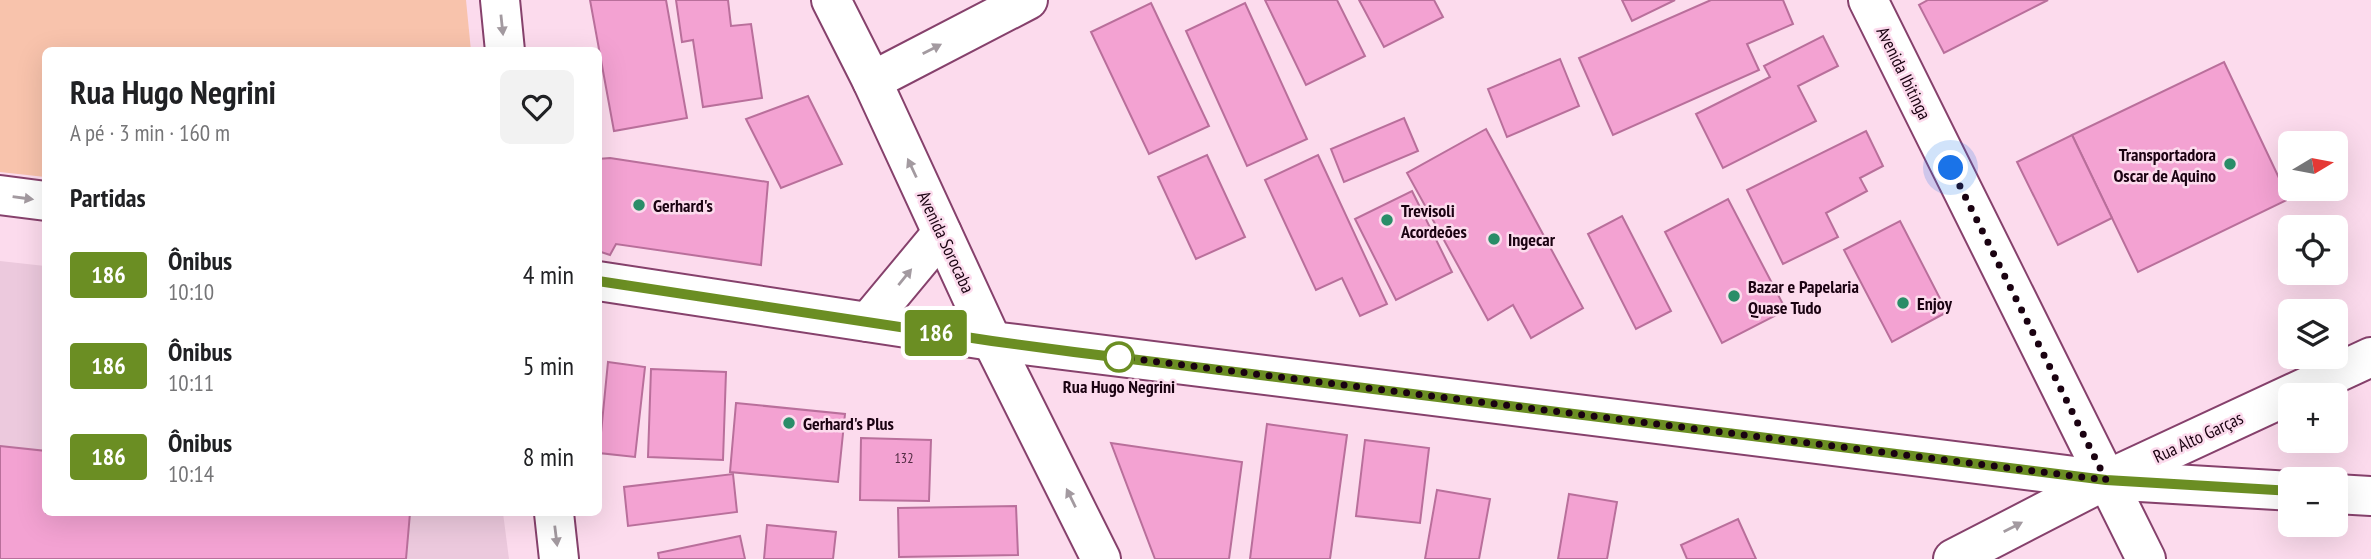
<!DOCTYPE html>
<html lang="pt">
<meta charset="utf-8">
<style>
body{margin:0;font-family:"PT Sans Narrow",sans-serif;background:#f2f2f2;color:#202124;height:100vh;display:flex;flex-direction:column;font-size:26px;white-space:nowrap}
*{box-sizing:border-box;margin:0}
p{font-size:23px;color:#757577}
.icon{flex:none;width:38px;height:38px;fill:none;stroke:currentColor;stroke-width:2;stroke-linecap:round;stroke-linejoin:round}
.map{position:relative;flex:1;overflow:hidden}
.side{position:absolute;left:42px;top:47px;width:560px;height:469px;display:flex;flex-direction:column;background:#fff;border-radius:10px;box-shadow:0 7px 28px #0002}
.side>*{flex:none}
.badge{padding:0 14px;border-radius:5px;font-size:24px;line-height:46px}
.needle{width:46px;rotate:80deg}
.controls{position:absolute;left:2278px;top:131px;display:grid;gap:14px}
.controls a{display:grid;place-items:center;width:70px;height:70px;border-radius:10px;background:#fff;box-shadow:0 7px 28px #0002;font-size:35px}
.you{position:absolute;width:35px;height:35px;margin:-18px;border:5px solid #fff;border-radius:50%;background:#1a73e8;box-shadow:0 0 0 10px #1a73e833}
.map>.badge{position:absolute;translate:-50% -50%;box-shadow:0 0 0 4px #fff}
h2{padding:0 28px;font-size:26px;line-height:63px}
.round{display:grid;place-items:center;flex:none;width:74px;height:74px;border-radius:10px;background:#f2f2f2}
.head{display:flex;align-items:center;justify-content:space-between;height:119px;padding:0 28px}
h1{font-size:33px;font-weight:800;line-height:52px}
ul{padding:0;list-style:none}
li{display:flex;align-items:center;gap:21px;height:91px;padding:0 28px}
li div{flex:1}
li b{display:block;font-size:26px}
li em{font-style:normal}
li .badge{min-width:77px;font-weight:700;text-align:center}
.map>svg:first-child{display:block}
</style>
<div class="map">
<svg width="2371" height="559" viewBox="0 0 2371 559">
<rect width="100%" height="100%" fill="#fcdbed"/>
<path fill="#ecc9dd" d="M0 261 45 266 46 513H503L509 559H0Z"/>
<path fill="#f8c3ac" d="M0 0H466L471 51H46L45 177 0 172Z"/>
<g fill="#f3a2d2" stroke="#b96f9b" stroke-width="2">
<path d="M590 0H666L687 118 614 131Z"/>
<path d="M676 0H728L731 26 751 24 762 98 703 107 693 40 682 42Z"/>
<path d="M1265 0H1337L1365 56 1306 85Z"/>
<path d="M1359 0H1434L1443 17 1384 47Z"/>
<path d="M1622 0H1675L1632 21Z"/>
<path d="M1711 0H1783L1793 24 1747 44 1759 70 1613 135 1579 58Z"/>
<path d="M1928 0H2048L1944 53 1919 5Z"/>
<path d="M1151 3 1209 126 1149 154 1091 32Z"/>
<path d="M1245 3 1307 139 1247 166 1186 31Z"/>
<path d="M1823 36 1838 66 1798 86 1816 121 1723 168 1696 114 1770 77 1764 66Z"/>
<path d="M1560 59 1579 106 1507 137 1488 89Z"/>
<path d="M2224 62 2289 199 2138 272 2072 135Z"/>
<path d="M808 96 842 164 781 188 746 119Z"/>
<path d="M1404 118 1418 151 1344 182 1331 149Z"/>
<path d="M1486 129 1583 308 1531 338 1513 305 1488 320 1407 173Z"/>
<path d="M1866 131 1883 166 1860 178 1867 191 1826 213 1838 237 1783 264 1747 190Z"/>
<path d="M2072 135 2112 218 2058 245 2017 162Z"/>
<path d="M1207 155 1245 237 1196 259 1158 177Z"/>
<path d="M1318 155 1387 304 1360 316 1342 278 1316 290 1265 180Z"/>
<path d="M610 158 768 182 761 265 616 244 610 255 598 251V159Z"/>
<path d="M1412 191 1452 272 1396 300 1355 219Z"/>
<path d="M1728 199 1786 310 1722 343 1665 232Z"/>
<path d="M1622 216 1671 311 1636 329 1588 234Z"/>
<path d="M1900 221 1947 312 1892 342 1844 250Z"/>
<path d="M608 362 645 367 635 457 599 453Z"/>
<path d="M651 369 726 372 723 460 648 457Z"/>
<path d="M736 403 845 414 838 482 730 472Z"/>
<path d="M1267 424 1347 435 1330 559H1250Z"/>
<path d="M861 438 931 440 929 501 860 500Z"/>
<path d="M1365 440 1429 448 1420 523 1356 516Z"/>
<path d="M1111 443 1242 462 1229 559H1155Z"/>
<path d="M0 446 46 451V513H410L406 559H0Z"/>
<path d="M733 474 737 512 628 526 624 487Z"/>
<path d="M1437 490 1490 499 1479 559H1425Z"/>
<path d="M1569 494 1617 502 1607 559H1558Z"/>
<path d="M1016 506 1018 555 899 557 898 508Z"/>
<path d="M1738 519 1756 559H1687L1681 545Z"/>
<path d="M767 525 836 532 833 559H764Z"/>
<path d="M740 536 745 559H659L658 553Z"/>
</g>
<g fill="none" stroke-linecap="round" stroke-linejoin="round">
<defs>
<g id="minor">
<path d="M500 0 505 51"/>
<path d="M1868 0 2146 559"/>
<path d="M872 81 1028 0"/>
<path d="M992 341 1101 559"/>
<path d="M554 513 559 559"/>
<path d="M1953 559 2106 480 2371 357"/>
</g>
<g id="secondary">
<path d="M831 0 872 81 992 341"/>
<path d="M0 195 46 201"/>
<path d="M598 281 992 341 2106 480 2291 491"/>
<path d="M868 322 942 233"/>
<path d="M2336 494 2371 496"/>
</g>
</defs>
<use href="#minor" stroke="#86416c" stroke-width="42"/>
<use href="#secondary" stroke="#86416c" stroke-width="42"/>
<use href="#minor" stroke="#fff" stroke-width="38"/>
<use href="#secondary" stroke="#fff" stroke-width="38"/>
</g>
<defs><path id="oneway-solid" d="M-6-.8H1V-3.2L6.5 0L1 3.2V.8H-6Z" transform="scale(1.75)"/></defs>
<g fill="#a39aa0">
<use href="#oneway-solid" transform="translate(502 25) rotate(84)"/>
<use href="#oneway-solid" transform="translate(932 49) rotate(-27)"/>
<use href="#oneway-solid" transform="translate(912 168) rotate(-115)"/>
<use href="#oneway-solid" transform="translate(23 198) rotate(8)"/>
<use href="#oneway-solid" transform="translate(905 277) rotate(-51)"/>
<use href="#oneway-solid" transform="translate(1071 498) rotate(-116)"/>
<use href="#oneway-solid" transform="translate(2013 527) rotate(-27)"/>
<use href="#oneway-solid" transform="translate(556 536) rotate(83)"/>
</g>
<g fill="none" stroke-linecap="round" stroke-linejoin="round">
<defs>
<path id="line" d="M598 281 992 341 1074 352 2106 480 2291 491"/>
</defs>
<use href="#line" stroke="#fff" stroke-width="16"/>
<use href="#line" stroke="#6b8e23" stroke-width="10"/>
<path stroke="#1a0211" stroke-width="7" stroke-dasharray="0 12.6" d="M1119 357 2106 480 1951 168"/>
</g>
<g fill="#2a8d68" stroke="#fcdbed" stroke-width="2.5">
<circle cx="2230" cy="164" r="7"/>
<circle cx="639" cy="205" r="7"/>
<circle cx="1387" cy="220" r="7"/>
<circle cx="1494" cy="239" r="7"/>
<circle cx="1734" cy="296" r="7"/>
<circle cx="1903" cy="303" r="7"/>
<circle cx="789" cy="423" r="7"/>
</g>
<circle fill="#fff" stroke="#6b8e23" stroke-width="3.5" cx="1119" cy="357" r="14"/>
<g text-anchor="middle" dominant-baseline="central" stroke-width="5" stroke-linejoin="round" paint-order="stroke">
<g font-size="14" fill="#502a41">
<text x="904" y="458">132</text>
</g>
<g font-size="18" fill="#1a0211" stroke="#fcdbed">
<text transform="translate(1904 73) rotate(64)">Avenida Ibitinga</text>
<text transform="translate(946 242) rotate(65)">Avenida Sorocaba</text>
<text transform="translate(2198 437) rotate(-25)">Rua Alto Garças</text>
</g>
<g font-size="18" font-weight="bold" fill="#1a0211" stroke="#fcdbed" text-anchor="start">
<text x="2216" y="154" text-anchor="end">Transportadora<tspan x="2216" dy="21">Oscar de Aquino</tspan></text>
<text x="653" y="205">Gerhard's</text>
<text x="1401" y="210">Trevisoli<tspan x="1401" dy="21">Acordeões</tspan></text>
<text x="1508" y="239">Ingecar</text>
<text x="1748" y="286">Bazar e Papelaria<tspan x="1748" dy="21">Quase Tudo</tspan></text>
<text x="1917" y="303">Enjoy</text>
<text x="803" y="423">Gerhard's Plus</text>
</g>
<g font-size="18" font-weight="bold" fill="#1a0211" stroke="#fcdbed">
<text x="1119" y="386">Rua Hugo Negrini</text>
</g>
</g>
</svg>
<div class="controls">
<a><svg class="needle" viewBox="-14 -14 28 28"><path d="M0-13l5 13h-10z" fill="#e53935"/><path d="M0 13l5-13h-10z" fill="#757577"/></svg></a>
<a><svg class="icon" aria-label="locate" viewBox="0 0 24 24"><circle cx="12" cy="12" r="6"/><path d="M12 2v4M12 18v4M2 12h4M18 12h4"/></svg></a>
<a><svg class="icon" aria-label="layers" viewBox="0 0 24 24"><path d="M12 4l9 5-9 5-9-5zM3 14l9 5 9-5"/></svg></a>
<a>+</a>
<a>−</a>
</div>
<div class="you" style="left:1951px;top:168px"></div>
<b class="badge" style="left:936px;top:333px;background:#6b8e23;color:#fff">186</b>
<section class="side">
<div class="head"><div><h1>Rua Hugo Negrini</h1><p>A pé · 3 min · 160 m</p></div><a class="round"><svg class="icon" aria-label="heart" viewBox="0 0 24 24"><path d="M12 20l-8-8c-3-5 5-10 8-4 3-6 11-1 8 4z"/></svg></a></div>
<h2>Partidas</h2>
<ul>
<li><span class="badge" style="background:#6b8e23;color:#fff">186</span><div><b>Ônibus</b><p>10:10</p></div><em>4 min</em></li>
<li><span class="badge" style="background:#6b8e23;color:#fff">186</span><div><b>Ônibus</b><p>10:11</p></div><em>5 min</em></li>
<li><span class="badge" style="background:#6b8e23;color:#fff">186</span><div><b>Ônibus</b><p>10:14</p></div><em>8 min</em></li>
</ul>
</section>
</div>
